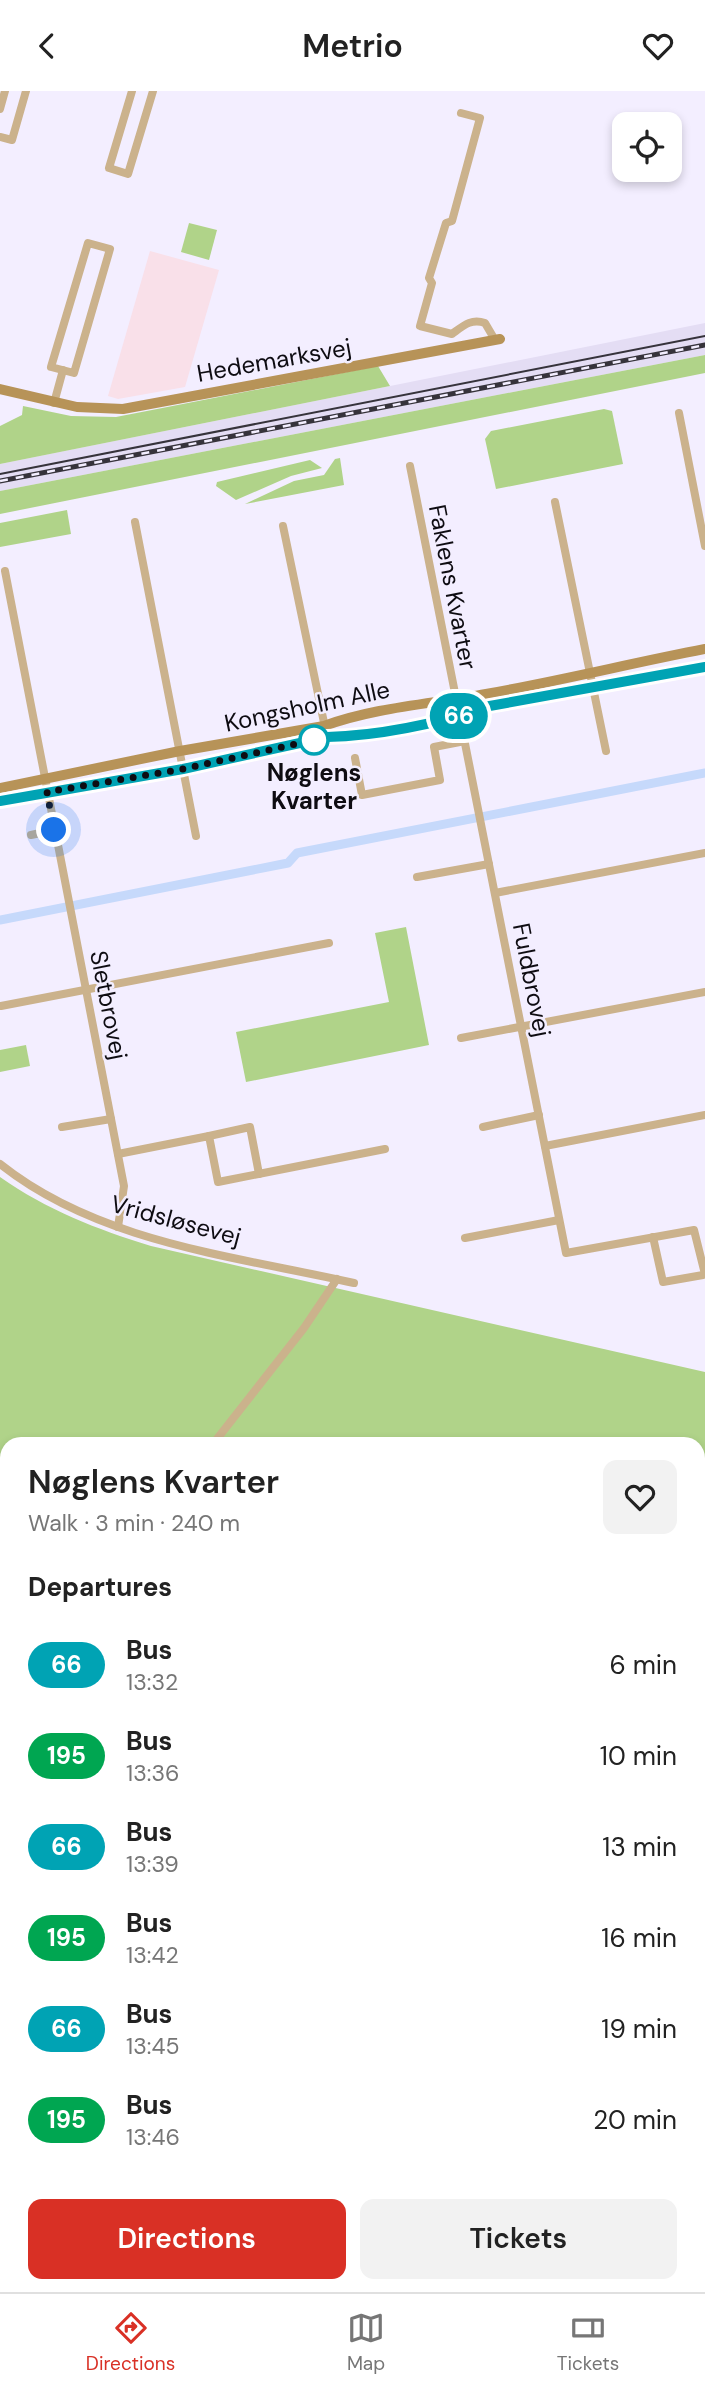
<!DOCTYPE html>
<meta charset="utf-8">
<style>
body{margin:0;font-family:"DM Sans",sans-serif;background:#f2f2f2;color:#222;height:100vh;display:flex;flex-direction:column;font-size:26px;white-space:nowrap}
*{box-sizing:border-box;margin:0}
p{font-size:23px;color:#767676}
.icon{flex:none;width:38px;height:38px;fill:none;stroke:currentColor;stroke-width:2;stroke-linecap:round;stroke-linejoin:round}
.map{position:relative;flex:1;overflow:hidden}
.sheet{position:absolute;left:0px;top:1346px;width:705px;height:856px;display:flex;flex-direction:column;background:#fff;border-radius:21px 21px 0 0;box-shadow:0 4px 10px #0003}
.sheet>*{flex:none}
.badge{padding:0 14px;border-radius:23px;font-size:24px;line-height:46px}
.fabs{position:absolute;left:612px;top:21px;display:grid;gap:14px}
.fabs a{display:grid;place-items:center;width:70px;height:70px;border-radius:14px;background:#fff;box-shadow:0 4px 10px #0003;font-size:35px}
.you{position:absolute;width:35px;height:35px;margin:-18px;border:5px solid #fff;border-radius:50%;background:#1a73e8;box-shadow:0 0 0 10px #1a73e833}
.map>.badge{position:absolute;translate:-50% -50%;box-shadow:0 0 0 4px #fff}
h2{padding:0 28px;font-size:26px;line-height:63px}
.round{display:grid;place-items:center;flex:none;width:74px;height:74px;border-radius:14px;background:#f2f2f2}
.head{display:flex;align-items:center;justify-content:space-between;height:119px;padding:0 28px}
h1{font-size:33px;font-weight:600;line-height:52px}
.cta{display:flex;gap:14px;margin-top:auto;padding:14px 28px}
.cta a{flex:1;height:80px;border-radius:14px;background:#d93025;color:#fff;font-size:28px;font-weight:600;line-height:80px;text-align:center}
.cta a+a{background:#f2f2f2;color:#222}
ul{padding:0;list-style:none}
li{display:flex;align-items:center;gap:21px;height:91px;padding:0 28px}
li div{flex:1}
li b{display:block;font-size:26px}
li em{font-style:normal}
li .badge{min-width:77px;font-weight:700;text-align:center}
header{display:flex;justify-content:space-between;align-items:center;height:91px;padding:0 28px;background:#fff;font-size:32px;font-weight:600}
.menu{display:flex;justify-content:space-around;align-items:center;height:98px;border-top:2px solid #e0e0e0;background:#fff;font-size:19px;color:#767676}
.menu a{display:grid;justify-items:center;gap:4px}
.menu .on{color:#d93025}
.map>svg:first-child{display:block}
</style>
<header><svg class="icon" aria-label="back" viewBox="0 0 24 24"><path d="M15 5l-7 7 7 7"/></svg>Metrio<svg class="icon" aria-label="heart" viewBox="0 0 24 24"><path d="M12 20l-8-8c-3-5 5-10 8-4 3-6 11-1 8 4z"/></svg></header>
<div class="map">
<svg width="705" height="2201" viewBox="0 0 705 2201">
<rect width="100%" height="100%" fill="#f3eeff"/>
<path fill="#e4ddf4" d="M705 232V264L0 400V373Z"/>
<path fill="#f9e0e9" d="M150 160 219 179 185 296 118 308 108 305Z"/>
<g fill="#b0d389" fill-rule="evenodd">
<path d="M189 132 217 139 209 169 181 161Z"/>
<path d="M705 264V282L0 423V400Z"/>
<path d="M378 275 390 295 0 373V335L22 324 23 315 71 325 116 326Z"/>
<path d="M604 318 612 320 623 373 496 398 485 348 491 340Z"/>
<path d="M340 367 344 394 245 413 294 390 324 384 335 368Z"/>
<path d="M310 369 322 377 291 385 236 409 216 395 217 391Z"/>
<path d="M67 419 71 443 0 456V432Z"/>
<path d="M406 836 429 954 246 991 236 941 389 911 375 842Z"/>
<path d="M26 954 30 975 0 981V959Z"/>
<path d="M0 1086C47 1119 96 1138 151 1155L705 1281V2201H0ZM7 1353H698V2194H7Z"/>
</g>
<g fill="#c6d9fb">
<path d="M705 2061V2201H561L592 2194H698V2062Z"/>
<path d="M519 2195 527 2199 551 2201H142L141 2195Z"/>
</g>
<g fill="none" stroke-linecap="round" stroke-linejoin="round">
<path stroke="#c6d9fb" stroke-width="2.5" d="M0 1544 7 1554"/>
<path stroke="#c6d9fb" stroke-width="9" d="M0 829 288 772 297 762 705 682"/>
<path stroke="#00227e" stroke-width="2" stroke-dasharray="9 7" stroke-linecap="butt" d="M661 2194 667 2201"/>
<g stroke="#cbb28c" stroke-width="8">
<path d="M132 0 109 77 128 83 153 0"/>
<path d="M0 18 5 0"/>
<path d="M461 22 480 27 452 130 446 132 429 187 432 192 420 235 452 243C463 235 471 227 485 232L495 249"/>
<path d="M0 46 12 49 26 0"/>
<path d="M88 152 110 158 74 282 51 276Z"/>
<path d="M54 312 63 279"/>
<path d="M679 322 705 455"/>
<path d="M410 375 566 1162 694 1139 705 1183"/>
<path d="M555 411 606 660"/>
<path d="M135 431 196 745"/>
<path d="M283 435 327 646"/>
<path d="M5 480 124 1095 118 1136"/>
<path d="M355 667 362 704 440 689 434 656 465 650"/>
<path d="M31 744 54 739"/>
<path d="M417 786 489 773"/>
<path d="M495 802 705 762"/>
<path d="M1 915 329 852"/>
<path d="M461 947 705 901"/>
<path d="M62 1036 111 1028"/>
<path d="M483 1036 539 1024"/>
<path d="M209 1045 250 1036 259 1083"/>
<path d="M545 1055 705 1024"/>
<path d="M118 1063 209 1045 218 1091 385 1058"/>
<path d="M0 1073C99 1152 235 1165 354 1192"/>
<path d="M653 1146 663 1191 703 1184"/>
<path d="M465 1147 559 1129"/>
<path d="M213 1353 304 1237 337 1188"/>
</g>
<g stroke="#b79358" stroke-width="10">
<path d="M0 298 77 316 123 318 500 248"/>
<path d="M0 697 180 660 324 635C376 616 432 613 486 603 560 590 632 572 705 558"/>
<path d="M0 710 183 678 327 646C375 646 439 633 484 616L705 576"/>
</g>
<path stroke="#36333b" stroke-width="2" d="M0 383 705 245"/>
<defs>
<path id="rail" d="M0 390 705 254"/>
</defs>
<use href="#rail" stroke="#36333b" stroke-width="5"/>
<use href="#rail" stroke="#f3eeff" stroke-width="2.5" stroke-dasharray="8" stroke-linecap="butt"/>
</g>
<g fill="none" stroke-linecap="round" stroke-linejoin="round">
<defs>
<path id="line" d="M0 710 183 678 327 646C375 645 439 633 484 616L705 576"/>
</defs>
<use href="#line" stroke="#fff" stroke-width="16"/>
<use href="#line" stroke="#00a3b4" stroke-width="10"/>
<path stroke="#0e0c12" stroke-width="7" stroke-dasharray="0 12.6" d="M54 739 47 701 183 678 314 649"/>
</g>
<circle fill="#fff" stroke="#00a3b4" stroke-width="3.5" cx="314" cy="649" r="14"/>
<g text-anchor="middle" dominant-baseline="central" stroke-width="5" stroke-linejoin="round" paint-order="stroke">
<g font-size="24" fill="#0e0c12" stroke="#f3eeff">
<text transform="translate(274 269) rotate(-10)">Hedemarksvej</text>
<text transform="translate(453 496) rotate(79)">Faklens Kvarter</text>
<text transform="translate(307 615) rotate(-12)">Kongsholm Alle</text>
<text transform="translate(532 889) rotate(79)">Fuldbrovej</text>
<text transform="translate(109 914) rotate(79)">Sletbrovej</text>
<text transform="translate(176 1129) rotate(15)">Vridsløsevej</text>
</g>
<g font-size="24" font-weight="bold" fill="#0e0c12" stroke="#f3eeff">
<text x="314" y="681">Nøglens<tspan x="314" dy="28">Kvarter</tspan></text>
</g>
</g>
</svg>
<div class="fabs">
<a><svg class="icon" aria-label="locate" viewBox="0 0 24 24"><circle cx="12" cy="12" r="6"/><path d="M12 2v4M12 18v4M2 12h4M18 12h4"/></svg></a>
</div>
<div class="you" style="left:54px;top:739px"></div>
<b class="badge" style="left:459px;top:625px;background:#00a3b4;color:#fff">66</b>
<section class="sheet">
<div class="head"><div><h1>Nøglens Kvarter</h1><p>Walk · 3 min · 240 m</p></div><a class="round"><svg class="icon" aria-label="heart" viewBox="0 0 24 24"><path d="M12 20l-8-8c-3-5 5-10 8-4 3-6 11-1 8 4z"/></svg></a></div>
<h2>Departures</h2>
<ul>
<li><span class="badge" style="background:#00a3b4;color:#fff">66</span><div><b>Bus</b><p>13:32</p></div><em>6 min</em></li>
<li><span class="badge" style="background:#00a651;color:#fff">195</span><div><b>Bus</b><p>13:36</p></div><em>10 min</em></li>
<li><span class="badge" style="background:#00a3b4;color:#fff">66</span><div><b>Bus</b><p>13:39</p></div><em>13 min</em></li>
<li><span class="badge" style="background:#00a651;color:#fff">195</span><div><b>Bus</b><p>13:42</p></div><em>16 min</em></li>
<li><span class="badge" style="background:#00a3b4;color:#fff">66</span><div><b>Bus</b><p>13:45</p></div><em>19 min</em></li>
<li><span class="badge" style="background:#00a651;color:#fff">195</span><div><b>Bus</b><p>13:46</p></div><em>20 min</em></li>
</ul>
<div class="cta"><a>Directions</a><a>Tickets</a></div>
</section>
</div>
<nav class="menu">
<a class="on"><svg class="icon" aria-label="directions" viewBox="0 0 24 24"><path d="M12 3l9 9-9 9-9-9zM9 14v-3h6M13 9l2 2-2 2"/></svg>Directions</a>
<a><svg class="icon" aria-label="map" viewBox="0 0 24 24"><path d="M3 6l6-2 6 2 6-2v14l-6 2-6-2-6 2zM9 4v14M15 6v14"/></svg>Map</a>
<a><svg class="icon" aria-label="tickets" viewBox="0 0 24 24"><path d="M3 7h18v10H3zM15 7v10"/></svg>Tickets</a>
</nav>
